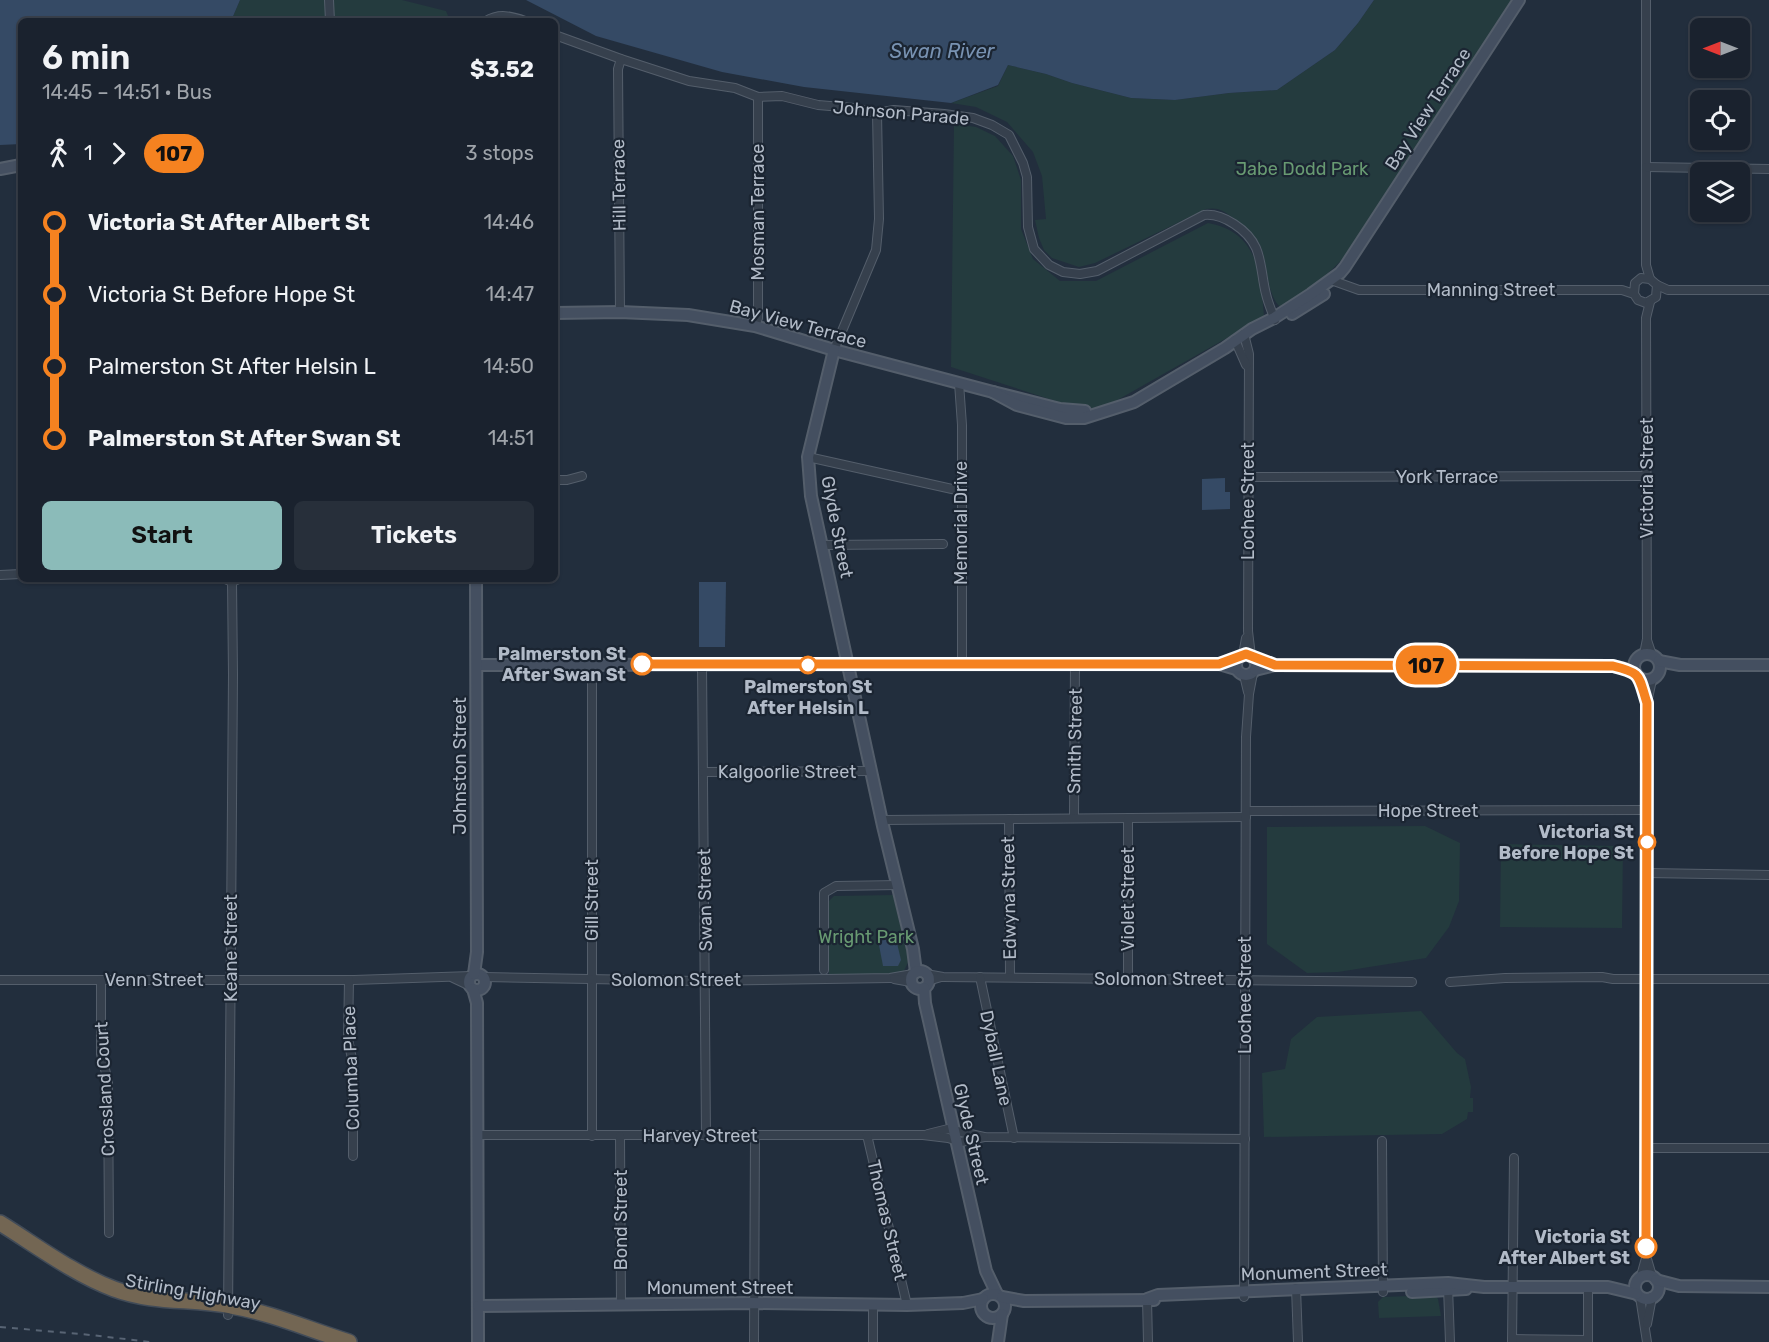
<!DOCTYPE html>
<meta charset="utf-8">
<style>
body{margin:0;font-family:Rubik,sans-serif;background:#272f3a;color:#f1f3f6;height:100vh;display:flex;flex-direction:column;font-size:22px;white-space:nowrap}
*{box-sizing:border-box;margin:0}
p{font-size:20px;color:#9fa4aa}
.icon{flex:none;width:33px;height:33px;fill:none;stroke:currentColor;stroke-width:2;stroke-linecap:round;stroke-linejoin:round}
.map{position:relative;flex:1;overflow:hidden}
.drawer{position:absolute;left:18px;top:18px;width:540px;height:564px;display:flex;flex-direction:column;background:#1a222e;border-radius:9px;box-shadow:0 2px 4px #0004,0 0 0 2px #383f4a}
.drawer>*{flex:none}
.badge{padding:0 12px;border-radius:20px;font-size:21px;line-height:39px}
.needle{width:39px;rotate:270deg}
.fabs{position:absolute;left:1690px;top:18px;display:grid;gap:12px}
.fabs a{display:grid;place-items:center;width:60px;height:60px;border-radius:9px;background:#1a222e;box-shadow:0 2px 4px #0004,0 0 0 2px #383f4a;font-size:30px}
.map>.badge{position:absolute;translate:-50% -50%;box-shadow:0 0 0 3px #fff}
.legs{display:flex;align-items:center;gap:9px;height:66px;padding:0 24px;font-size:20px}
.legs p{margin-inline-start:auto}
.headline{display:flex;align-items:center;justify-content:space-between;height:102px;padding:0 24px}
h1{font-size:33px;font-weight:600;line-height:45px}
.primary-button{display:flex;gap:12px;margin-top:auto;padding:12px 24px}
.primary-button a{flex:1;height:69px;border-radius:9px;background:#8bbbb9;color:#111;font-size:24px;font-weight:600;line-height:69px;text-align:center}
.primary-button a+a{background:#272f3a;color:#f1f3f6}
ul{padding:0 24px;list-style:none}
li{display:flex;align-items:center;gap:21px;height:72px;font-size:22px}
li i{display:grid;place-items:center;width:9px;height:100%;margin:0 8px;background:currentColor}
li i::after{content:'';width:15px;height:15px;margin:-8px;border:4px solid;border-radius:50%;background:#1a222e}
li p{margin-inline-start:auto}
li:first-child i{background:linear-gradient(#0000 50%,currentColor 0)}
li:last-child i{background:linear-gradient(currentColor 50%,#0000 0)}
.map>svg:first-child{display:block}
</style>
<div class="map">
<svg width="1769" height="1342" viewBox="0 0 1769 1342">
<rect width="100%" height="100%" fill="#222e3d"/>
<g fill="#243b3e">
<path d="M240 0H402L446 11 450 21H231Z"/>
<path d="M1374 0H1512L1349 252C1329 274 1307 292 1283 309 1265 298 1269 262 1259 243 1253 233 1242 223 1232 217 1223 210 1217 207 1206 209L1095 263 1079 267 1052 258 1044 250 1039 238 1035 220 1046 219 1042 176 1033 152 1007 122 976 107 951 103 998 86 1008 65 1046 74 1072 83 1131 98 1175 100 1229 93 1277 90 1335 50 1358 23Z"/>
<path d="M954 124 976 127 995 136 1013 156 1021 180V229L1033 259 1060 281H1096L1208 223C1258 232 1261 273 1264 317L1105 407 1083 410 951 367Z"/>
<path d="M1425 826 1460 843 1459 901 1449 927 1426 958 1338 972 1307 973 1267 944V827Z"/>
<path d="M1501 844 1623 846 1622 928 1500 927Z"/>
<path d="M893 895 909 960 904 971 896 974H829V901L834 896Z"/>
<path d="M1421 1011 1457 1053 1465 1059 1471 1087 1470 1098H1473V1112H1468L1467 1119 1442 1134 1264 1137 1262 1073 1285 1069 1291 1039 1317 1017Z"/>
<path d="M1435 1295 1438 1299 1441 1316 1379 1318 1378 1302 1383 1297Z"/>
</g>
<g fill="#354a65">
<path d="M0 0H240L231 21H21V144L0 145Z"/>
<path d="M526 0H1374L1358 23 1335 50 1277 90 1229 93 1175 100 1131 98 1072 83 1046 74 1008 65 998 85 951 103 804 87 722 72 596 36Z"/>
<path d="M1225 478V492H1230V509L1202 510V479Z"/>
<path d="M699 582H726L725 647H699Z"/>
<path d="M896 939 901 960 898 966H883L878 940Z"/>
</g>
<g fill="none" stroke-linecap="round" stroke-linejoin="round">
<defs>
<g id="street">
<path d="M329 0 330 21"/>
<path d="M1646 0V265L1650 279"/>
<path d="M486 21C499 13 511 16 525 21"/>
<path d="M555 35 621 59 689 81 735 88 758 97 782 96 818 105 854 108 877 113 894 110 944 114 973 118 992 125 1009 135 1023 163 1027 177 1028 227 1034 249 1049 265 1063 272 1080 274 1097 271 1204 215C1223 213 1248 230 1256 248 1262 262 1262 279 1266 294 1268 303 1272 312 1275 320"/>
<path d="M1646 167 1769 169"/>
<path d="M1331 280 1359 290H1622L1634 294 1638 300 1646 303 1656 297 1657 285 1650 279 1641 278 1635 283 1634 294"/>
<path d="M1657 285 1668 290H1769"/>
<path d="M620 312 618 69 621 59"/>
<path d="M755 326 758 318V97"/>
<path d="M1244 334 1249 354 1248 631 1251 656"/>
<path d="M1235 340 1246 365"/>
<path d="M834 350 876 250 879 219 877 113"/>
<path d="M959 383 962 425V664"/>
<path d="M808 457 961 491"/>
<path d="M1248 477 1647 476"/>
<path d="M555 480H567L582 476"/>
<path d="M823 545 943 544"/>
<path d="M0 575 21 574"/>
<path d="M225 579 232 582 239 579"/>
<path d="M1647 640 1652 655"/>
<path d="M1644 654 1647 639 1646 318 1650 302"/>
<path d="M1243 655 1246 638"/>
<path d="M592 664V1136"/>
<path d="M702 664 706 1136"/>
<path d="M1244 675 1248 692"/>
<path d="M1639 678 1647 701"/>
<path d="M703 772 871 771"/>
<path d="M1246 811 1647 810"/>
<path d="M1074 818 1075 664"/>
<path d="M1009 819 1010 976"/>
<path d="M882 820 1246 817"/>
<path d="M1647 873 1769 875"/>
<path d="M824 970V893L836 886 898 885"/>
<path d="M926 974 943 977 1412 982"/>
<path d="M485 977 696 981 890 978 913 974"/>
<path d="M980 977 1014 1138"/>
<path d="M453 978 470 986"/>
<path d="M894 979 911 982"/>
<path d="M0 980H354L471 976"/>
<path d="M101 980V1054L108 1081 109 1233"/>
<path d="M349 980 348 1039 353 1064V1156"/>
<path d="M1128 980V818"/>
<path d="M928 981 941 977"/>
<path d="M1450 982 1505 978 1602 977 1613 979H1769"/>
<path d="M928 1134 948 1129 984 1137 1245 1139"/>
<path d="M477 1135H923L948 1138 961 1142 984 1137"/>
<path d="M867 1135 907 1305"/>
<path d="M620 1136 621 1305"/>
<path d="M1382 1141 1383 1292"/>
<path d="M1646 1148H1769"/>
<path d="M1647 1259 1652 1276"/>
<path d="M1641 1276 1646 1258 1647 703 1652 680"/>
<path d="M1448 1287 1450 1342"/>
<path d="M1296 1288 1298 1342"/>
<path d="M1244 1297 1246 737 1249 694 1253 673"/>
<path d="M1640 1297 1647 1342"/>
<path d="M1147 1299 1148 1342"/>
<path d="M873 1304V1342"/>
<path d="M228 1315 233 675 232 582"/>
<path d="M1647 1324 1652 1297"/>
<path d="M1512 1339 1588 1340"/>
<path d="M754 1342 755 1136"/>
<path d="M1512 1342 1514 1158"/>
<path d="M1588 1342V1287"/>
</g>
<g id="secondary">
<path d="M0 169 21 165"/>
<path d="M555 313 620 312 688 315 755 326 834 350 993 392 1060 409 1085 411"/>
<path d="M1292 314 1324 294"/>
<path d="M834 350 808 457 811 496 883 826 913 949 916 972"/>
<path d="M993 392 1017 405 1066 418H1084L1134 402 1225 348 1252 329 1274 318 1311 294 1340 273 1345 267 1519 0"/>
<circle cx="1647" cy="667" r="13"/>
<circle cx="1246" cy="665" r="10"/>
<path d="M1659 661 1680 665H1769"/>
<path d="M477 665 1219 664 1236 669"/>
<path d="M1255 670 1275 665 1613 666 1634 671"/>
<circle cx="920" cy="980" r="9"/>
<circle cx="477" cy="982" r="8"/>
<path d="M474 974 477 952 476 579"/>
<path d="M924 988 925 1003 986 1271 997 1294"/>
<path d="M473 989 477 1003 478 1342"/>
<circle cx="1647" cy="1287" r="12"/>
<path d="M1656 1280 1679 1286 1769 1287"/>
<path d="M1412 1292 1466 1289"/>
<circle cx="993" cy="1306" r="12"/>
<path d="M1002 1297 1024 1301 1154 1300"/>
<path d="M1147 1299 1158 1295 1448 1283 1484 1287H1608L1637 1294"/>
<path d="M478 1306 753 1303 907 1305 963 1303 983 1299"/>
<path d="M998 1342 1002 1314"/>
</g>
<path id="highway" d="M0 1223C37 1246 74 1274 114 1289 155 1304 191 1298 231 1306 272 1313 310 1330 349 1342"/>
</defs>
<use href="#street" stroke="#545e6b" stroke-width="10"/>
<use href="#secondary" stroke="#545e6b" stroke-width="14"/>
<use href="#highway" stroke="#414b58" stroke-width="18"/>
<use href="#street" stroke="#36404d" stroke-width="8"/>
<use href="#secondary" stroke="#444f60" stroke-width="10"/>
<use href="#highway" stroke="#736653" stroke-width="15"/>
<path stroke="#586474" stroke-width="2" stroke-dasharray="6 6" stroke-linecap="butt" d="M0 1327 91 1335 150 1342"/>
</g>
<g fill="none" stroke-linecap="round" stroke-linejoin="round">
<defs>
<path id="line-1" d="M642 664H1219L1246 654 1275 665 1613 666C1642 673 1638 675 1647 703L1646 1247"/>
</defs>
<use href="#line-1" stroke="#fff" stroke-width="14"/>
<use href="#line-1" stroke="#f58220" stroke-width="9"/>
</g>
<g fill="#fff" stroke="#f58220" stroke-width="3">
<circle cx="642" cy="664" r="10"/>
<circle cx="808" cy="665" r="8"/>
<circle cx="1647" cy="842" r="8"/>
<circle cx="1646" cy="1247" r="10"/>
</g>
<g text-anchor="middle" dominant-baseline="central" stroke-width="4.5" stroke-linejoin="round" paint-order="stroke">
<g font-size="18" fill="#b2bbc8" stroke="#1b2532">
<text transform="translate(1428 109) rotate(-57)">Bay View Terrace</text>
<text transform="translate(901 113) rotate(5)">Johnson Parade</text>
<text transform="translate(619 185) rotate(-91)">Hill Terrace</text>
<text transform="translate(758 212) rotate(-90)">Mosman Terrace</text>
<text x="1491" y="290">Manning Street</text>
<text transform="translate(798 324) rotate(15)">Bay View Terrace</text>
<text x="1447" y="477">York Terrace</text>
<text transform="translate(1647 478) rotate(-90)">Victoria Street</text>
<text transform="translate(1248 501) rotate(-90)">Lochee Street</text>
<text transform="translate(961 523) rotate(-90)">Memorial Drive</text>
<text transform="translate(837 527) rotate(79)">Glyde Street</text>
<text transform="translate(1075 741) rotate(-89)">Smith Street</text>
<text transform="translate(460 766) rotate(-90)">Johnston Street</text>
<text x="787" y="772">Kalgoorlie Street</text>
<text x="1428" y="811">Hope Street</text>
<text transform="translate(1009 898) rotate(-91)">Edwyna Street</text>
<text transform="translate(1128 899) rotate(-90)">Violet Street</text>
<text transform="translate(592 900) rotate(-90)">Gill Street</text>
<text transform="translate(705 900) rotate(-91)">Swan Street</text>
<text transform="translate(231 948) rotate(-90)">Keane Street</text>
<text x="1159" y="979">Solomon Street</text>
<text x="154" y="980">Venn Street</text>
<text x="676" y="980">Solomon Street</text>
<text transform="translate(1245 995) rotate(-90)">Lochee Street</text>
<text transform="translate(996 1058) rotate(78)">Dyball Lane</text>
<text transform="translate(351 1068) rotate(-92)">Columba Place</text>
<text transform="translate(105 1089) rotate(-93)">Crossland Court</text>
<text transform="translate(971 1134) rotate(77)">Glyde Street</text>
<text x="700" y="1136">Harvey Street</text>
<text transform="translate(621 1220) rotate(-90)">Bond Street</text>
<text transform="translate(887 1220) rotate(77)">Thomas Street</text>
<text transform="translate(1314 1272) rotate(-2)">Monument Street</text>
<text x="720" y="1288">Monument Street</text>
<text transform="translate(193 1292) rotate(10)">Stirling Highway</text>
</g>
<g font-size="18" fill="#689a72" stroke="#1b2532">
<text x="1302" y="169">Jabe Dodd Park</text>
<text x="866" y="937">Wright Park</text>
</g>
<g font-size="18" font-weight="bold" fill="#b2bbc8" stroke="#1b2532" text-anchor="end">
<text x="626" y="654">Palmerston St<tspan x="626" dy="21">After Swan St</tspan></text>
<text x="808" y="687" text-anchor="middle">Palmerston St<tspan x="808" dy="21">After Helsin L</tspan></text>
<text x="1634" y="832">Victoria St<tspan x="1634" dy="21">Before Hope St</tspan></text>
<text x="1630" y="1237">Victoria St<tspan x="1630" dy="21">After Albert St</tspan></text>
</g>
<g font-size="20" font-style="italic" fill="#7892b2" stroke="#1b2532">
<text x="942" y="51">Swan River</text>
</g>
</g>
</svg>
<div class="fabs">
<a><svg class="needle" viewBox="-14 -14 28 28"><path d="M0-13l5 13h-10z" fill="#e53935"/><path d="M0 13l5-13h-10z" fill="#9fa4aa"/></svg></a>
<a><svg class="icon" aria-label="locate" viewBox="0 0 24 24"><circle cx="12" cy="12" r="6"/><path d="M12 2v4M12 18v4M2 12h4M18 12h4"/></svg></a>
<a><svg class="icon" aria-label="layers" viewBox="0 0 24 24"><path d="M12 4l9 5-9 5-9-5zM3 14l9 5 9-5"/></svg></a>
</div>
<b class="badge" style="left:1426px;top:665px;background:#f58220;color:#111">107</b>
<section class="drawer">
<div class="headline"><div><h1>6 min</h1><p>14:45 – 14:51 · Bus</p></div><b>$3.52</b></div>
<div class="legs"><svg class="icon" aria-label="walk" viewBox="0 0 24 24"><circle cx="13" cy="4" r="2"/><path d="M13 8l-2 6 4 7M11 14l-3 7M7 12l3-4h3l4 4"/></svg>1<svg class="icon" aria-label="forward" viewBox="0 0 24 24"><path d="M9 5l7 7-7 7"/></svg><b class="badge" style="background:#f58220;color:#111">107</b><p>3 stops</p></div>
<ul>
<li><i style="color:#f58220"></i><b>Victoria St After Albert St</b><p>14:46</p></li>
<li><i style="color:#f58220"></i><span>Victoria St Before Hope St</span><p>14:47</p></li>
<li><i style="color:#f58220"></i><span>Palmerston St After Helsin L</span><p>14:50</p></li>
<li><i style="color:#f58220"></i><b>Palmerston St After Swan St</b><p>14:51</p></li>
</ul>
<div class="primary-button"><a>Start</a><a>Tickets</a></div>
</section>
</div>
